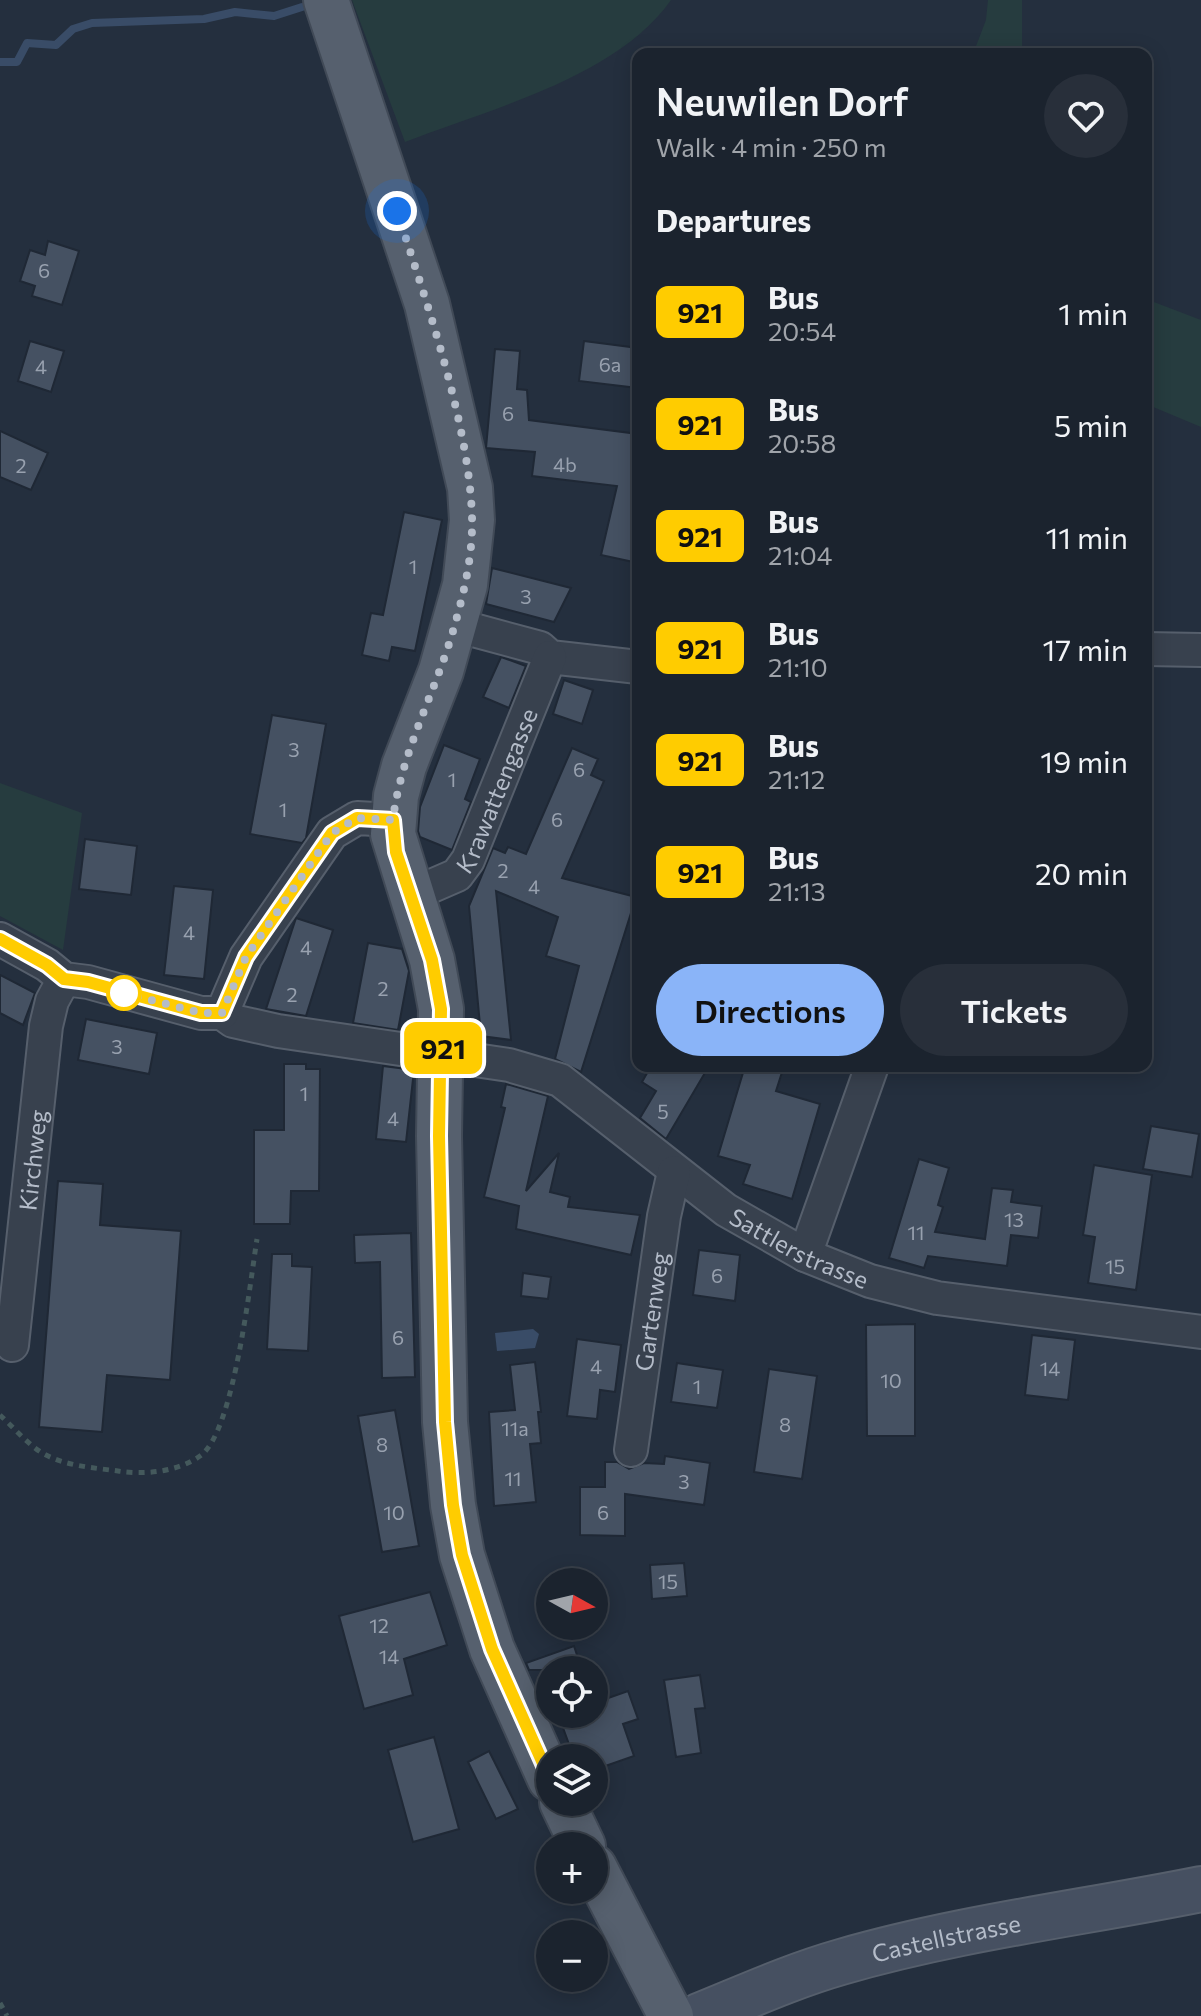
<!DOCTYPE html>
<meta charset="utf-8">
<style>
body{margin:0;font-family:Commissioner,sans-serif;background:#282f3a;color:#f1f3f6;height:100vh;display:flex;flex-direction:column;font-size:30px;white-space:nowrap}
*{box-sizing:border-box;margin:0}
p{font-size:26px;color:#a0a4aa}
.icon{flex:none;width:44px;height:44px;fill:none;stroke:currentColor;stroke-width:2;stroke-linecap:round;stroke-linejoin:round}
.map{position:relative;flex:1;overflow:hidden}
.drawer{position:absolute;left:632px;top:48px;width:520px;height:1024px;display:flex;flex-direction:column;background:#1b232e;border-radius:16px;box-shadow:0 4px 20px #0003,0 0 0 2px #39404a}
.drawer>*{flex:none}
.badge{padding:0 16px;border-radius:12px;font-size:28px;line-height:52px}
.needle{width:52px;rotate:98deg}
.tools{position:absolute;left:536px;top:1568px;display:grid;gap:16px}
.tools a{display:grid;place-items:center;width:72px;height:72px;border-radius:50%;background:#1b232e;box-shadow:0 4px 20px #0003,0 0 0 2px #39404a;font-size:40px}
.you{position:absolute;width:40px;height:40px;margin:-20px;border:6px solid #fff;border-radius:50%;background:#1a73e8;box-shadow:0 0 0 12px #1a73e833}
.map>.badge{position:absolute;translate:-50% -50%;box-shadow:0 0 0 4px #fff}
h2{padding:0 24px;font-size:30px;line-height:72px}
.round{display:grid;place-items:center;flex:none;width:84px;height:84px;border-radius:42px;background:#282f3a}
.headline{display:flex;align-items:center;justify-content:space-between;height:136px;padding:0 24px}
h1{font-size:38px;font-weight:600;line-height:60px}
.button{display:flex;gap:16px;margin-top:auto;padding:16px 24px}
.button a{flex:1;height:92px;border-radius:48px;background:#8ab4f8;color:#111;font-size:32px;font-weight:600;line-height:92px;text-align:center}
.button a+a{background:#282f3a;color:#f1f3f6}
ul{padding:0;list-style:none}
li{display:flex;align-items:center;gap:24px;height:112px;padding:0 24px}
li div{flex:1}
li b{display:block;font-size:30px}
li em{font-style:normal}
li .badge{min-width:88px;font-weight:700;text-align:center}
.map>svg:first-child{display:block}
</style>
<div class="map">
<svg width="1201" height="2016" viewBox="0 0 1201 2016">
<rect width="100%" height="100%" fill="#242f3e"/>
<g fill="#263c3f">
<path d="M352 0H671C616 78 491 108 405 142Z"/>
<path d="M988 0H1022V54H973L986 20Z"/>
<path d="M1146 299 1201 320V427L1146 404Z"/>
<path d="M0 783 82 813 63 950 0 916Z"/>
</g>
<path fill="#394c67" d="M533 1329 539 1334 535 1348 497 1351 495 1333Z"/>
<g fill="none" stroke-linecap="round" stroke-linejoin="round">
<path stroke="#394c67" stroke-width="8" d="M0 62H17L27 43 56 45 73 29 92 23 204 19 235 12 274 16 302 7"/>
</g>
<g fill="#455162" stroke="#1f2835" stroke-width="2">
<path d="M48 241 79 251 62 305 32 296 35 286 20 281 30 250 45 255Z"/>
<path d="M30 341 64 351 51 392 18 381Z"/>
<path d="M584 341 638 348V388L579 381Z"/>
<path d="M495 349 520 351 517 389 527 390 529 420 638 434V563L601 555 617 486 532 476 535 452 486 448Z"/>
<path d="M0 431 48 453 31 490 0 477Z"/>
<path d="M404 512 442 520 415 651 392 647 389 661 362 655 371 613 383 615Z"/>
<path d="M492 568 571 588 554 622 486 604Z"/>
<path d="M501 657 526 666 509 708 483 697Z"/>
<path d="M564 680 593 690 582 724 553 714Z"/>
<path d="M272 715 326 724 306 838 302 843 250 834Z"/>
<path d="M444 745 480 759 465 799 471 802 452 850 420 837 418 831 420 807Z"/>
<path d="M572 748 598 759 591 775 604 781 562 878 636 897 581 1072 555 1059 579 966 546 956 558 917 496 891 511 1040 481 1036 469 906 493 848 505 853 508 847 526 854Z"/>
<path d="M85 839 137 846 131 895 79 889Z"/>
<path d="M174 886 213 890 204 979 164 975Z"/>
<path d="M296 918 333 930 306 1016 266 1009Z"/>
<path d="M368 943 402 949 409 971 398 1030 353 1023Z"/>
<path d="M0 975 35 993 23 1025 0 1013Z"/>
<path d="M86 1019 157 1033 149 1074 78 1060Z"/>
<path d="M284 1064H306V1069H320L319 1191H291L290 1224H254V1130H284Z"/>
<path d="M383 1066 414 1070 406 1142 376 1139Z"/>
<path d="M651 1066H709L666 1139 640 1118 656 1091 642 1082Z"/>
<path d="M745 1066H784L776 1091 820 1104 792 1199 743 1184 750 1165 718 1156Z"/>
<path d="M506 1084 548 1096 526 1191 559 1153 550 1192 570 1197 568 1207 640 1215 631 1255 516 1229 519 1206 484 1197 505 1108 501 1107Z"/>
<path d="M1151 1126 1199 1134 1192 1177 1143 1169Z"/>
<path d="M919 1159 949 1168 938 1205 943 1207 935 1232 985 1239 992 1188 1013 1190 1011 1202 1042 1206 1038 1238 1011 1235 1007 1266 928 1256 924 1268 889 1258Z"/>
<path d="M1094 1165 1152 1175 1136 1290 1088 1283 1095 1237 1083 1235Z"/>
<path d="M58 1181 103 1184 100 1225 181 1231 170 1380 107 1375 102 1432 39 1427Z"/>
<path d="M411 1233 415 1377 382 1378 380 1262 355 1263 354 1235Z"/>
<path d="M699 1250 740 1255 735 1301 693 1295Z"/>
<path d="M272 1254H292V1266L312 1267 308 1351 267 1349Z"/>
<path d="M523 1273 551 1277 548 1299 521 1296Z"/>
<path d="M915 1324V1436H867L866 1325Z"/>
<path d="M1032 1335 1075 1340 1068 1400 1025 1395Z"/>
<path d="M577 1339 621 1345 615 1392 600 1390 597 1419 567 1416Z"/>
<path d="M535 1362 541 1412H538L541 1443 530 1444 536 1502 494 1506 489 1412 515 1410 510 1365Z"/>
<path d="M677 1363 723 1370 717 1408 671 1402Z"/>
<path d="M769 1369 817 1376 802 1479 754 1472Z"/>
<path d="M395 1410 419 1546 382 1552 358 1416Z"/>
<path d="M665 1456 710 1463 704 1505 625 1494V1536L580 1535V1487H605V1462H617L629 1469 644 1463 664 1464Z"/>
<path d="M684 1563 687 1596 652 1599 650 1565Z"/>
<path d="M430 1592 447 1645 404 1659 413 1695 364 1709 339 1616Z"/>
<path d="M574 1646 582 1670H529L526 1663Z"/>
<path d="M700 1675 705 1708 695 1709 701 1753 676 1757 664 1680Z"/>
<path d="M628 1691 638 1719 623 1724 634 1756 594 1770V1758H574L558 1714H594V1703Z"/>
<path d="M434 1737 459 1829 413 1842 388 1750Z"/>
<path d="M489 1751 518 1809 496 1819 468 1762Z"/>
</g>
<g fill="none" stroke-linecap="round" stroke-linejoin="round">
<defs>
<g id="street">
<path d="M455 625 540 648 550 657 638 667"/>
<path d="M1146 649 1201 650"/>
<path id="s1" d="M411 895 457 875 468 860 550 657"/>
<path id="s2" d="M0 939 47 965 64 979 88 982 201 1013H222L233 1021 278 1031 509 1065 560 1080 726 1210 805 1255 870 1281 937 1298 1201 1332"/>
<path d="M222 1013 246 957 332 833 357 818 393 820"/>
<path d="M805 1255 872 1066"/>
<path id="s3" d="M12 1345 46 1026 52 1001 64 979"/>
<path id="s4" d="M631 1450 664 1216 674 1172"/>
</g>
<g id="secondary">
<path id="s5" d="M699 2016C746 1997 792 1976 841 1962 958 1928 1082 1913 1201 1889"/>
</g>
<g id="primary">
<path d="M326 0 427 304 470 488 472 520 465 585 441 671 404 766 396 796 393 834 432 960 441 1009 439 1136 445 1422 453 1505 462 1555 492 1649 550 1779"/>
<path d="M562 1802 583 1846"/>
<path d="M594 1867 671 2016"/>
</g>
</defs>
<use href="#street" stroke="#565f6c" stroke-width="36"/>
<use href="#secondary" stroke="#565f6c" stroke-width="48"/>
<use href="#primary" stroke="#414a57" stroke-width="48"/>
<g stroke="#44595c" stroke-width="5" stroke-dasharray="6 6" stroke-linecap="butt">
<path d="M0 1415C14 1428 30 1447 46 1455 67 1466 95 1468 118 1471 144 1475 178 1472 200 1456 234 1433 250 1282 257 1239"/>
<path d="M0 2003 7 2016"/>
</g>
<use href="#street" stroke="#38414e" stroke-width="32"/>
<use href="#secondary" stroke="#465061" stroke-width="44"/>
<use href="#primary" stroke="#56606e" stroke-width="44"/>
</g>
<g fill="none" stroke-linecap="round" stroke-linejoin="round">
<defs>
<path id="line" d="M0 939 47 965 64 979 88 982 201 1013H222L246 957 332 833 357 818 393 820 396 852 432 960 441 1009 439 1136 445 1422 453 1505 462 1555 492 1649 550 1779"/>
</defs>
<use href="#line" stroke="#fff" stroke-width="18"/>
<use href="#line" stroke="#fc0" stroke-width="12"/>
<path stroke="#b4bcc9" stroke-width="8" stroke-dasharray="0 14.4" d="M124 993 201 1013H222L246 957 332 833 357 818 393 820C401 751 437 690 455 624 465 589 473 553 472 517 469 422 426 301 397 211"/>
</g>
<circle fill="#fff" stroke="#fc0" stroke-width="4" cx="124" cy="993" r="16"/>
<g text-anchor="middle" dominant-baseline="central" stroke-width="6" stroke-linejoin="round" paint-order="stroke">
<g font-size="20" fill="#98a1af">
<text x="44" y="270">6</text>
<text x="610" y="364">6a</text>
<text x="41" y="366">4</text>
<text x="508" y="413">6</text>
<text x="565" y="464">4b</text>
<text x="21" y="465">2</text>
<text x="413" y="566">1</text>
<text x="526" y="596">3</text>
<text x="294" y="749">3</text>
<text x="579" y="769">6</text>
<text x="452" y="779">1</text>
<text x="283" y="809">1</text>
<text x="557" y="819">6</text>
<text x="503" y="870">2</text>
<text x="534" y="886">4</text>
<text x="189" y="932">4</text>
<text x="306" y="947">4</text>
<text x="383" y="988">2</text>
<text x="292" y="994">2</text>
<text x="117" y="1046">3</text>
<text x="304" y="1093">1</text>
<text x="663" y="1111">5</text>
<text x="393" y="1118">4</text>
<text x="1014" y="1219">13</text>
<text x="916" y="1232">11</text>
<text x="1115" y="1266">15</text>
<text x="717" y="1275">6</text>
<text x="398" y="1337">6</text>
<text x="596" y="1366">4</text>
<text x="1050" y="1368">14</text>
<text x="891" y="1380">10</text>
<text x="697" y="1386">1</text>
<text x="785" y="1424">8</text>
<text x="515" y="1428">11a</text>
<text x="382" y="1444">8</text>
<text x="513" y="1478">11</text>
<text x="684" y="1481">3</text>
<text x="394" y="1512">10</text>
<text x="603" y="1512">6</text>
<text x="668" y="1581">15</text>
<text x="379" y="1625">12</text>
<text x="389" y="1656">14</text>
</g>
<g font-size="24" fill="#b4bcc9" stroke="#1d2633">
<text stroke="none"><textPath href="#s1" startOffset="144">Krawattengasse</textPath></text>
<text stroke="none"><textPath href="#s3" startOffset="186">Kirchweg</textPath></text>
<text stroke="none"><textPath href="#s2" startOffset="878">Sattlerstrasse</textPath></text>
<text stroke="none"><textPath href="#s4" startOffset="140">Gartenweg</textPath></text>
<text stroke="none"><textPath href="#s5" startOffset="260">Castellstrasse</textPath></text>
</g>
</g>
</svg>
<div class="tools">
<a><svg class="needle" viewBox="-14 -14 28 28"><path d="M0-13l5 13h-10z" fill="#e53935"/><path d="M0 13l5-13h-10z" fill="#a0a4aa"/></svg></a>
<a><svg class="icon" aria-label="locate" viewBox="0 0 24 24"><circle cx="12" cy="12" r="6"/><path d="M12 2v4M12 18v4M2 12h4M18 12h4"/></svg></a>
<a><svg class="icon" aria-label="layers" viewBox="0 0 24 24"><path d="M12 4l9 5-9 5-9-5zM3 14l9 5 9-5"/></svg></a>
<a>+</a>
<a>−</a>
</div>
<div class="you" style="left:397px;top:211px"></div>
<b class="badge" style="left:443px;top:1048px;background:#fc0;color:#111">921</b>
<section class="drawer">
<div class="headline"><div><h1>Neuwilen Dorf</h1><p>Walk · 4 min · 250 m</p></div><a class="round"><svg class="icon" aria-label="heart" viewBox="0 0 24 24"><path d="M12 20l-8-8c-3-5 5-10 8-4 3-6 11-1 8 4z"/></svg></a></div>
<h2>Departures</h2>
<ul>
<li><span class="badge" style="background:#fc0;color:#111">921</span><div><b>Bus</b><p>20:54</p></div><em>1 min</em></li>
<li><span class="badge" style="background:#fc0;color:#111">921</span><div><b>Bus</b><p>20:58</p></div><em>5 min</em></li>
<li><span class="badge" style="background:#fc0;color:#111">921</span><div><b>Bus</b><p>21:04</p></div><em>11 min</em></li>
<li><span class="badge" style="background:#fc0;color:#111">921</span><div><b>Bus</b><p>21:10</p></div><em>17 min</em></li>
<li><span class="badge" style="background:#fc0;color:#111">921</span><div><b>Bus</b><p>21:12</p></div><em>19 min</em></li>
<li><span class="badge" style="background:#fc0;color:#111">921</span><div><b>Bus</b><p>21:13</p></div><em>20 min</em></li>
</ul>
<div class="button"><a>Directions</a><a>Tickets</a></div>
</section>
</div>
